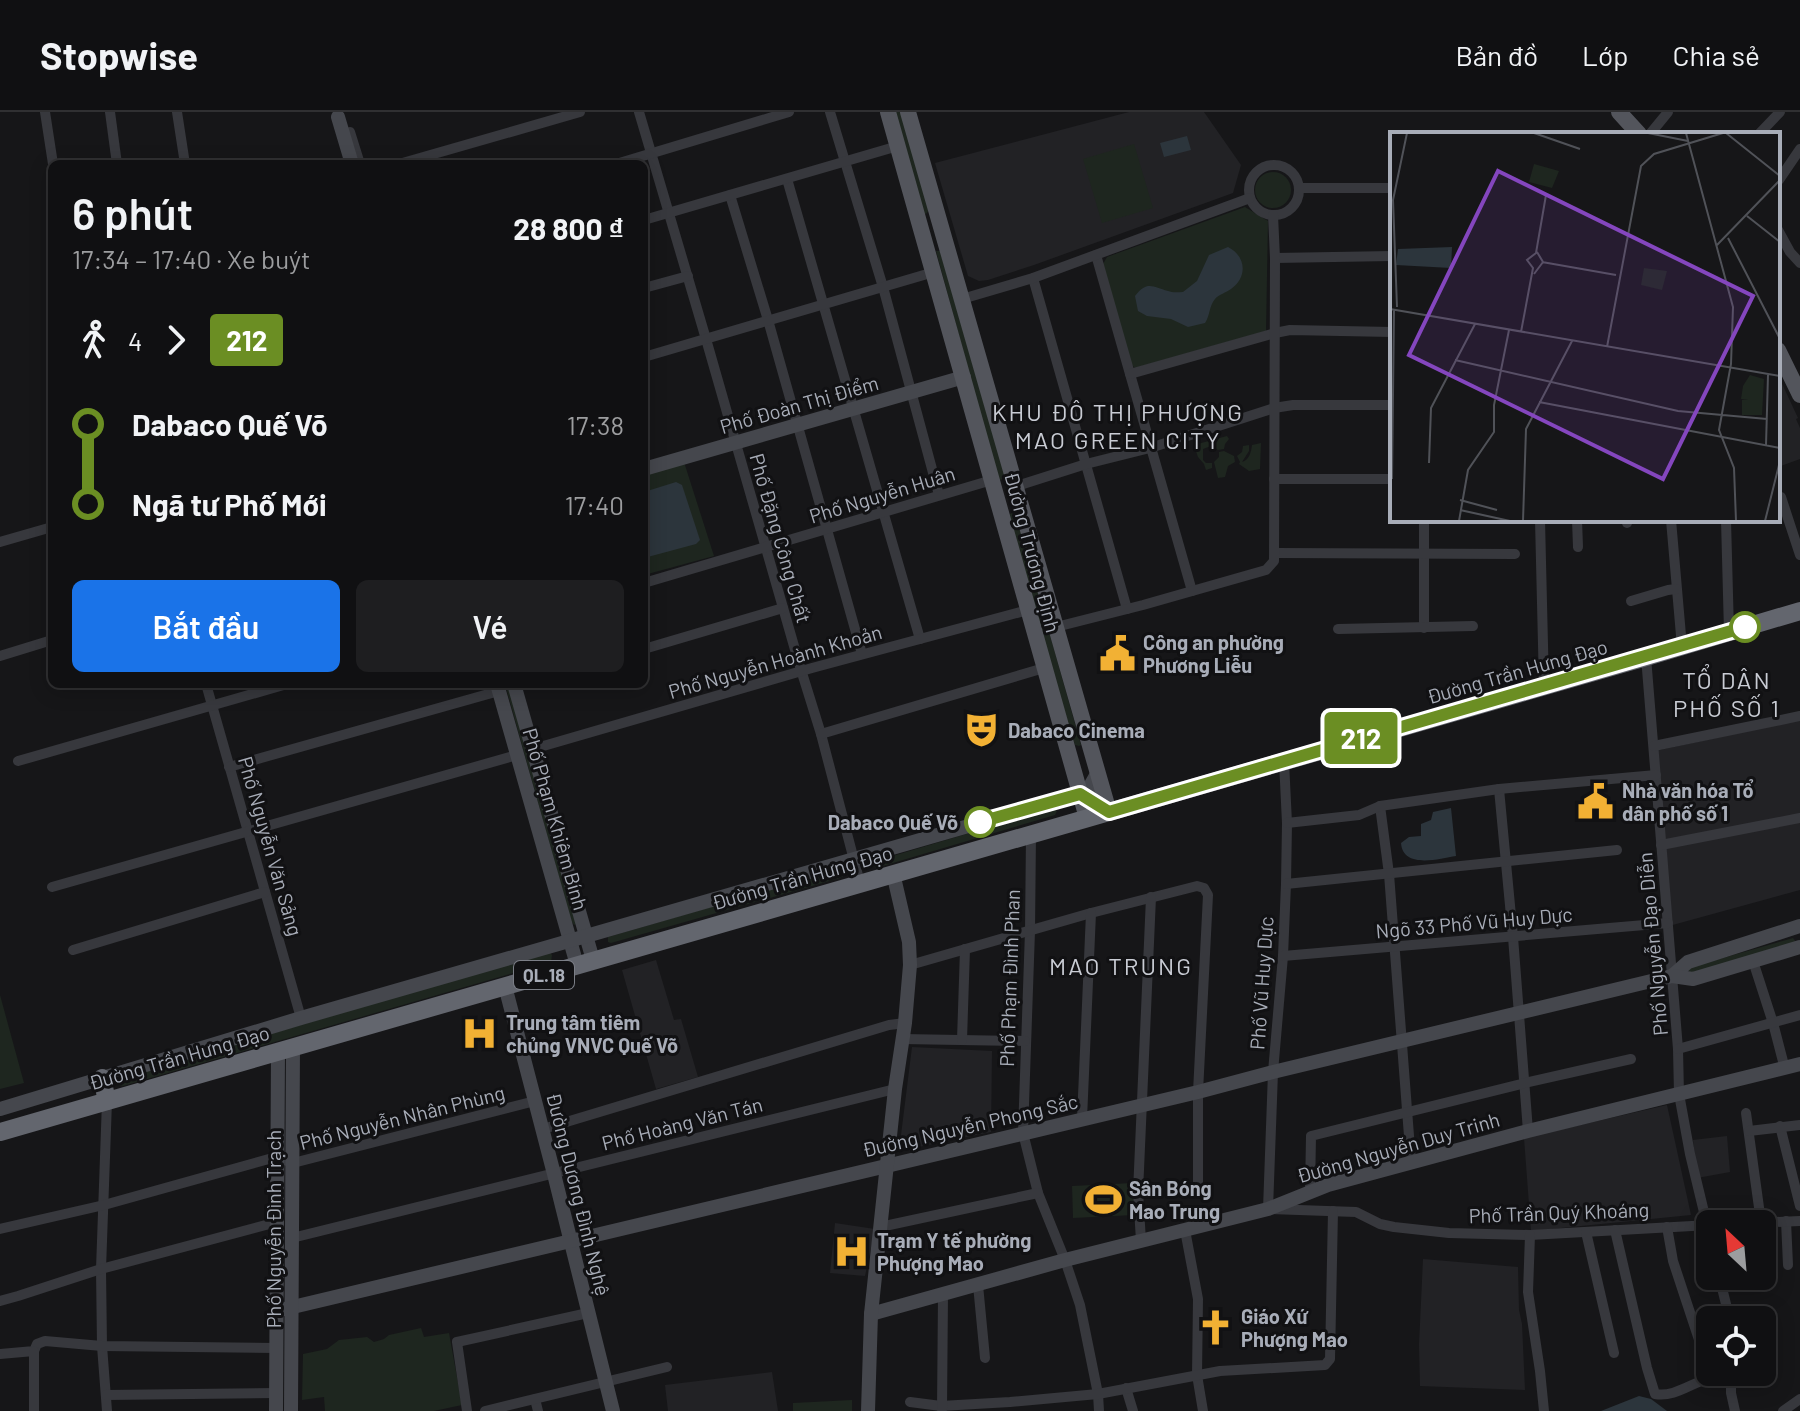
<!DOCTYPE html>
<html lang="vi">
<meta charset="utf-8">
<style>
body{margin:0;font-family:Barlow,sans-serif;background:#1e1e20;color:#f1f3f6;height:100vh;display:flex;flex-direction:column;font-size:30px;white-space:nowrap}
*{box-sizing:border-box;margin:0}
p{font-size:26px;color:#9c9d9f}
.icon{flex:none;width:44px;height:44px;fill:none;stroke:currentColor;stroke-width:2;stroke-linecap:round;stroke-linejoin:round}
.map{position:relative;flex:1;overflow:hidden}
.drawer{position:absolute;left:48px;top:48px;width:600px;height:528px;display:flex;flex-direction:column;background:#101012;border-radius:12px;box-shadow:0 4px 20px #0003,0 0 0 2px #303032}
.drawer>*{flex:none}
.badge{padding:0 16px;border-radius:6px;font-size:28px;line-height:52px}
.needle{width:52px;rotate:334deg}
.controls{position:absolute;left:1696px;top:1098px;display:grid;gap:16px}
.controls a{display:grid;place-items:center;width:80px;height:80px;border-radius:12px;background:#101012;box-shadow:0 4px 20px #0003,0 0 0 2px #303032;font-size:40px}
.map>.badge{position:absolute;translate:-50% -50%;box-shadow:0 0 0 4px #fff}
.legs{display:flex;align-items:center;gap:12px;height:88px;padding:0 24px;font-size:26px}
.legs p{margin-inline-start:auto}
.overview{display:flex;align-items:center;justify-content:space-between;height:136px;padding:0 24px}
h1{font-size:44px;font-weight:600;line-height:60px}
.primary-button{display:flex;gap:16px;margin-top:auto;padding:16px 24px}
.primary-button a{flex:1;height:92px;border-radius:12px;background:#1a73e8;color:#fff;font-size:32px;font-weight:600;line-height:92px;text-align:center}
.primary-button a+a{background:#1e1e20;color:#f1f3f6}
ul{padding:0 24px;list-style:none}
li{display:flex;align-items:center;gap:28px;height:80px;font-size:30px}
li i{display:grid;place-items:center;width:12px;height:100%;margin:0 10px;background:currentColor}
li i::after{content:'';width:20px;height:20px;margin:-10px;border:6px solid;border-radius:50%;background:#101012}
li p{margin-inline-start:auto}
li:first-child i{background:linear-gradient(#0000 50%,currentColor 0)}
li:last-child i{background:linear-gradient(currentColor 50%,#0000 0)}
header{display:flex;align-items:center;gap:48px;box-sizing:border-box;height:112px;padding:0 40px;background:#101012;border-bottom:2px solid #303032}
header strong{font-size:38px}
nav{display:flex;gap:44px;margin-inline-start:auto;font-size:28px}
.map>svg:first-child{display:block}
</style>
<header>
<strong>Stopwise</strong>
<nav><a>Bản đồ</a><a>Lớp</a><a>Chia sẻ</a></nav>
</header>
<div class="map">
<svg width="1800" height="1299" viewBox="0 0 1800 1299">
<rect width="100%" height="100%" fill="#161618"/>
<g fill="#222225">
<path d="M1129 0H1204L1241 53 1233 81 1034 153 988 168 979 169 968 164 935 51Z"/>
<path d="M1778 263 1798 306 1796 307 1800 316V347L1778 355Z"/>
<path d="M1800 608V778L1669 814 1655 639Z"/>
<path d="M656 848 674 908 681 907 698 965 656 977 622 858Z"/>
<path d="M912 935 992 939 991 1020 899 1039Z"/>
<path d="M1667 993 1691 1103 1531 1119 1524 1026Z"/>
<path d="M1727 1024 1730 1060 1697 1066 1693 1028Z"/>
<path d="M835 1111 875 1117 865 1164 830 1161Z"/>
<path d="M1423 1147 1518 1155 1519 1198 1522 1212 1525 1278 1420 1274 1419 1233Z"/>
<path d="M772 1260 778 1299H668L665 1273Z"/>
</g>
<g fill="#1e261f">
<path d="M893 0H901L929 98 926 102 923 101Z"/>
<path d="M1134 32 1153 96 1102 111 1083 47Z"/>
<circle cx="1273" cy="78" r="18"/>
<path d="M1245 95 1268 109 1266 219 1135 256 1131 252 1103 152 1107 145Z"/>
<path d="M936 139H940L1005 364 1001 368 998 367Z"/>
<path d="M1227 324 1229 327 1225 332 1224 337 1218 338 1211 334 1203 337V348L1206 351H1212V356L1206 358 1204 352 1198 345 1194 333Z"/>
<path d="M1261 331 1260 357 1249 359 1239 352 1240 350 1237 344 1242 340 1243 334 1249 333V339L1242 350C1249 348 1251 341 1252 333Z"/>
<path d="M1224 339 1234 344 1235 350 1228 354 1225 365 1218 366 1214 350 1219 345V340Z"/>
<path d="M684 350 714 444 644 463V362Z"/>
<path d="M1014 400 1016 402 1081 633 1079 634 1075 633 1072 625 1008 403Z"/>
<path d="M505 572H509L576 812 574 813 571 809Z"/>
<path d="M1053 696 1057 699 1055 703 876 756 871 753 876 749Z"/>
<path d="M845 756 848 761 840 766 611 831 608 830V825Z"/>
<path d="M1793 826 1796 830 1692 862 1688 858 1691 855Z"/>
<path d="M549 839 552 843 551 850 123 974 116 973 113 969Z"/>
<path d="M0 883 24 971 0 977Z"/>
<path d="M1133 1071 1134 1103 1073 1106 1072 1074Z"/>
<path d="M421 1216 424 1225 449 1221 462 1293 434 1299H325L324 1285 302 1288 303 1242 327 1237 339 1228 367 1225 374 1230 384 1227 389 1223Z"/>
<path d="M852 1288V1299H793V1291Z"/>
</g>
<g fill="#2c353c">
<path d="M1187 24 1191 38 1164 45 1160 31Z"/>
<path d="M1228 135C1246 144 1248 165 1231 177 1226 181 1219 182 1215 187 1209 194 1210 204 1205 211L1188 215 1171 207 1147 204 1138 199 1135 184C1147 168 1153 175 1168 179 1173 181 1178 180 1183 180L1197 169 1209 143Z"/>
<path d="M676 370 682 373 700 428 696 432 644 446V380Z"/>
<path d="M1451 696 1456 744C1438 747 1403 757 1401 731L1409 725 1421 724V712L1431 708 1433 700Z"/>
<path d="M1639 1284 1651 1287 1667 1299H1601Z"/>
</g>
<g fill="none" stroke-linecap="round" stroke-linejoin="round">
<g stroke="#37383d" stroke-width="10">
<path d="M45 0 53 52"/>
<path d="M110 0 117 52"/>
<path d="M177 0 185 52"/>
<path d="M639 0 706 227 798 548 821 622 860 771"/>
<path d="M830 0 883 175 939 383"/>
<path d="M350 20 360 52"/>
<path d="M1650 22 1668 0"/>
<path d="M1759 22 1780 0"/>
<path d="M399 52 580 0"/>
<path d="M616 52 789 0"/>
<circle cx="1274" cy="78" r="25"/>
<path d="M787 67 920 527"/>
<path d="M1779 68 1800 37"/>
<path d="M1299 76H1392"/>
<path d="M730 83 768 208 862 542"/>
<path d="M644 108 898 34"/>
<path d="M1778 118 1790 140 1800 151"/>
<path d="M1096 143 1192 479"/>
<path d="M1275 146 1392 144"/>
<path d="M1033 166 1127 497"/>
<path d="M644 176 688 164"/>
<path d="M962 187 1033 166 1250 86"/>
<path d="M644 245 934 160"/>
<path d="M1130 262 1275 221 1290 218 1392 220"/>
<path d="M1274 367H1392"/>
<path d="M1017 374 1086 352 1150 336 1274 296 1293 293H1392"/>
<path d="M1781 385 1800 443"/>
<path d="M1424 408V516"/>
<path d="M1540 408 1544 574"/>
<path d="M1577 408 1578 435"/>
<path d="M1627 408V411"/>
<path d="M1671 408 1682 535"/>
<path d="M1726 408 1729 520"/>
<path d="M0 430 52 415"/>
<path d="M1276 441 1515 442"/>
<path d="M644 471 992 368"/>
<path d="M1631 489 1668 478 1676 477"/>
<path d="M1056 515 1143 493 1266 458 1274 449 1275 146 1273 103"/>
<path d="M1338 517 1473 514"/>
<path d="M644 537 783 496"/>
<path d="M0 544 52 528"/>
<path d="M1646 545 1678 937 1679 982 1690 1042 1710 1125"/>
<path d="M206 572 301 906"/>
<path d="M821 622 1044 556"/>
<path d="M1654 634 1800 604"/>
<path d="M533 637 812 556 1028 498"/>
<path d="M18 649 287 572"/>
<path d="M1284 649 1287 711 1286 772 1283 844 1273 960 1268 1097 1356 1100 1380 1112 1394 1115 1449 1121 1530 1123 1710 1113"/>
<path d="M229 655 499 579"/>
<path d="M1499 677 1513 825 1528 1019"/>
<path d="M1380 694 1389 762 1411 1050"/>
<path d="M1287 711 1359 703 1380 694 1499 677 1656 663"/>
<path d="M1031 722 1030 819 1023 1021 1038 1081 1065 1148 1080 1193 1098 1282 1099 1299"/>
<path d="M1661 733 1800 706"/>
<path d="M1286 772 1617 738"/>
<path d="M52 775 517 643"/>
<path d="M73 838 265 780"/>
<path d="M1283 844 1668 811"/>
<path d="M1753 849 1773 911 1785 957"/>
<path d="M910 853 1091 801 1197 774 1204 776 1208 783 1198 980V1070"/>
<path d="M902 927 1025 929"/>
<path d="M962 928 965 837"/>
<path d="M1678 937 1800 903"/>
<path d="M107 989 101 1157 102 1234 107 1299"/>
<path d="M1746 1001 1761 1110"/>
<path d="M1082 1007 1091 801"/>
<path d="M1780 1014 1800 1094"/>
<path d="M543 1017 889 913 905 911"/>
<path d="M1749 1019 1800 1013"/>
<path d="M1310 1080 1311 1024 1525 971 1631 947"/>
<path d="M1786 1109 1788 1153"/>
<path d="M1726 1112 1800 1109"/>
<path d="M880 1115 1038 1081"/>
<path d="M1667 1115 1673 1149 1711 1264"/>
<path d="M0 1117 104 1093 276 1045 293 1051 535 989"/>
<path d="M1185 1118 1198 1187 1197 1263 1203 1299"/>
<path d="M1615 1118 1647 1256 1655 1282C1681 1287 1702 1259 1730 1265"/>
<path d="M1586 1120 1614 1241"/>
<path d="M1530 1123 1528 1180 1540 1259 1544 1299"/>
<path d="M292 1126 895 977"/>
<path d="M1141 1129 1138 1080 1151 785"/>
<path d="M1719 1164 1730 1208"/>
<path d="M978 1173 985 1246"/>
<path d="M0 1189 18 1184 101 1157 277 1110"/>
<path d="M0 1242 34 1239 37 1232 45 1229 102 1234 276 1236"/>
<path d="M1731 1262V1281L1735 1299"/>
<path d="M1126 1276 1133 1299"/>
<path d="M106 1283 276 1281"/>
<path d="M535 1287 538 1299"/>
<path d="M910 1290 941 1294 1010 1290 1098 1282 1220 1259 1325 1253 1330 1247 1333 1099"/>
<path d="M942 1297 943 1183"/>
<path d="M34 1299V1239"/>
<path d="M467 1299 457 1230 588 1201"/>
<path d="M485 1299 667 1255"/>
<path d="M1783 1299 1800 1287"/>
</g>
<g stroke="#45474d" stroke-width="14">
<path d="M338 5 352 52"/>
<path d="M644 357 964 265"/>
<path d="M497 572 577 853"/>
<path d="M514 572 593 848"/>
<path d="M1080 682 1109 700"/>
<path d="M1672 864 1688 850 1800 814"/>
<path d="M505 874 554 1062 613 1299"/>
<path d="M0 997 301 906 1080 682 1089 676 1097 662"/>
<path d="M276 1199 1198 980 1273 960 1672 864 1693 867 1800 835"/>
<path d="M871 1202 1065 1148 1268 1097 1328 1073 1528 1019 1800 952"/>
<path d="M276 1299 278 940"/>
<path d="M291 1299 293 935"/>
<path d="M868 1299 871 1202 895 977 905 911 910 853 909 830 893 761"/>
</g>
<g stroke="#53555c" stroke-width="16">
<path d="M888 0 1087 706"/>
<path d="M908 0 1109 700"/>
<path d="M1619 0 1639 22"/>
<path d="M1778 238 1800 283"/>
</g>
<g stroke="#63666e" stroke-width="18">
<path d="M102 966 107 989"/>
<path d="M0 1020 1646 545 1800 499"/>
</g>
</g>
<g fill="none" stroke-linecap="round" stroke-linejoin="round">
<defs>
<path id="line-1" d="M980 710 1080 682 1109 700 1745 515"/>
</defs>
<use href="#line-1" stroke="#fff" stroke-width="18"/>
<use href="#line-1" stroke="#6b8e23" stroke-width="12"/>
</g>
<defs>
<symbol id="civic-bare" viewBox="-9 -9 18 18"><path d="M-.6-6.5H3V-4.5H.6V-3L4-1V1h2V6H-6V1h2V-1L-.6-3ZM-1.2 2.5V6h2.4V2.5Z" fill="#f2b134" stroke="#111113" stroke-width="2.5" paint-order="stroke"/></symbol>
<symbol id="theatre-bare" viewBox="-9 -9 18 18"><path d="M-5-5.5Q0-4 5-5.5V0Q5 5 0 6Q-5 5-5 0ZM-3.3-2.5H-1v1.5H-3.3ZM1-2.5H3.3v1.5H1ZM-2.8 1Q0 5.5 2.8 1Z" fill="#f2b134" stroke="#111113" stroke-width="2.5" paint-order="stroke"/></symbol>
<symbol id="hospital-bare" viewBox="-9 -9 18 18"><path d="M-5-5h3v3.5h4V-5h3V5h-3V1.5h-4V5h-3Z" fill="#f2b134" stroke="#111113" stroke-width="2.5" paint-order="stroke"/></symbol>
<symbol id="stadium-bare" viewBox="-9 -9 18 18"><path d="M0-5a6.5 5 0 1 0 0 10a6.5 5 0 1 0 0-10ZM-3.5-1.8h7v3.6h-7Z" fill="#f2b134" stroke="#111113" stroke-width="2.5" paint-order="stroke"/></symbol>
<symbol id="church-bare" viewBox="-9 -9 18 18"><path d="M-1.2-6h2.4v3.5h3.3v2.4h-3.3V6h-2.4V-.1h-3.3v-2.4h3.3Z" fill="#f2b134" stroke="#111113" stroke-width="2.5" paint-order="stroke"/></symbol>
</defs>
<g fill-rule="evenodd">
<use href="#civic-bare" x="1092" y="516" width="51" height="51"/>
<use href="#theatre-bare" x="956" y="592" width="51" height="51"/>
<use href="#civic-bare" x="1570" y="664" width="51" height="51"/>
<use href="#hospital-bare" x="454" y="896" width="51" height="51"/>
<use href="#stadium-bare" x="1078" y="1062" width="51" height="51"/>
<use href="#hospital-bare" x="826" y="1114" width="51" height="51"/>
<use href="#church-bare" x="1190" y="1190" width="51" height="51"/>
</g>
<g fill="#fff" stroke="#6b8e23" stroke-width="4">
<circle cx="1745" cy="515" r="14"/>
<circle cx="980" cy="710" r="14"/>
</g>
<g text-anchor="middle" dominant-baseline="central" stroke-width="6" stroke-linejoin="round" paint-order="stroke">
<rect fill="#111113" stroke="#7b7e86" stroke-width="2" x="514" y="849" width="60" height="28" rx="6"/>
<g font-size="18" font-weight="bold" fill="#a8adb8">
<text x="544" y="863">QL.18</text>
</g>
<g font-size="20" fill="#a8adb8" stroke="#111113">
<text transform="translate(799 292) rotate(-16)">Phố Đoàn Thị Điểm</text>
<text transform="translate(882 382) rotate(-17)">Phố Nguyễn Huân</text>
<text transform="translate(781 426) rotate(74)">Phố Đặng Công Chất</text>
<text transform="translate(1033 440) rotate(75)">Đường Trương Định</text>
<text transform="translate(775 549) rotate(-16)">Phố Nguyễn Hoành Khoản</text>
<text transform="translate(1517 559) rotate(-16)">Đường Trần Hưng Đạo</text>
<text transform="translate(556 707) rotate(74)">Phố Phạm Khiêm Bính</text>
<text transform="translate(271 734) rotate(74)">Phố Nguyễn Văn Sảng</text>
<text transform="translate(802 765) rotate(-16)">Đường Trần Hưng Đạo</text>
<text transform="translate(1474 810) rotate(-5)">Ngõ 33 Phố Vũ Huy Dực</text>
<text transform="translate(1652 832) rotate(-95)">Phố Nguyễn Đạo Diễn</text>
<text transform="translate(1009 866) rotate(-88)">Phố Phạm Đình Phan</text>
<text transform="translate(1261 871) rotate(-86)">Phố Vũ Huy Dực</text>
<text transform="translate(179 945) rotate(-16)">Đường Trần Hưng Đạo</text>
<text transform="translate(402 1005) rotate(-14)">Phố Nguyễn Nhân Phùng</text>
<text transform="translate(682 1011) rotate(-14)">Phố Hoàng Văn Tán</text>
<text transform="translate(970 1013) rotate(-13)">Đường Nguyễn Phong Sắc</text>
<text transform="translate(1398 1035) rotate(-16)">Đường Nguyễn Duy Trinh</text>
<text transform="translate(579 1082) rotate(76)">Đường Dương Đình Nghệ</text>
<text transform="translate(1559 1100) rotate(-2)">Phố Trần Quý Khoáng</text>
<text transform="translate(273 1117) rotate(-90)">Phố Nguyễn Đình Trạch</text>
</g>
<g font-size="20" font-weight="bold" fill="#a8adb8" stroke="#111113" text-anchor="start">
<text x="1143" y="530">Công an phường<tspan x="1143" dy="23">Phương Liễu</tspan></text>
<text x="1008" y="618">Dabaco Cinema</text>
<text x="1622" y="678">Nhà văn hóa Tổ<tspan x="1622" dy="23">dân phố số 1</tspan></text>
<text x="506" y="910">Trung tâm tiêm<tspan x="506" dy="23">chủng VNVC Quế Võ</tspan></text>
<text x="1129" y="1076">Sân Bóng<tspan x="1129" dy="23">Mao Trung</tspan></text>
<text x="877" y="1128">Trạm Y tế phường<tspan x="877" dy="23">Phượng Mao</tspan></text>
<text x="1241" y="1204">Giáo Xứ<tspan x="1241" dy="23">Phượng Mao</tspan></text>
</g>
<g font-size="20" font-weight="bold" fill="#a8adb8" stroke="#111113" text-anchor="end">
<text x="958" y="710">Dabaco Quế Võ</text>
</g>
<g font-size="24" letter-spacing="2" fill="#c9ccd4" stroke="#111113">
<text x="1118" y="299">KHU ĐÔ THỊ PHƯỢNG<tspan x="1118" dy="28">MAO GREEN CITY</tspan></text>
<text x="1727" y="567">TỔ DÂN<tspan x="1727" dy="28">PHỐ SỐ 1</tspan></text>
<text x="1121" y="853">MAO TRUNG</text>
</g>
</g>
<g transform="translate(1390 20)">
<rect width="390" height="390" fill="#161618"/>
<path d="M144 32 169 39 162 56 139 50ZM254 136 277 139 272 158 251 153ZM360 243 374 247 372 283H352V268H358L351 267 353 254Z" fill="#1e261f"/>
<path d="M62 115 61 136 6 133 8 117Z" fill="#2c353c"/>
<path fill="none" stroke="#505258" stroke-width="2" d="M144 1 190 17M258 1 298 9M296 1 343 175 341 232 329 298 344 336 346 389M336 1 390 44M357 84 390 110M338 106 390 207M327 113 390 48M152 130 226 143M144 142 153 130 147 120M7 175 3 68 17 1M0 177 390 244M131 200 143 136 137 128 146 121 156 63M217 215 251 34 264 22 333 1M65 228 288 279 377 287M149 270 390 316M376 313 378 243M39 331 41 276 85 192M2 347 4 178M70 368 107 378M70 378 120 389M69 389 78 338 104 300V273L119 198M133 389 136 297 182 209M375 389 390 329"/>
<path fill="#8446be" fill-opacity="0.15" stroke="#8446be" stroke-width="4" d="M108 39 363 164 273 347 19 223Z"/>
<rect width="390" height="390" fill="none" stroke="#a8adb8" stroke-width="4"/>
</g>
</svg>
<div class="controls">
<a><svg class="needle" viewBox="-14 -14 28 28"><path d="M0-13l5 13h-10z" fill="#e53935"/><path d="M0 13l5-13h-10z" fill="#9c9d9f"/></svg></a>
<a><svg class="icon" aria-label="locate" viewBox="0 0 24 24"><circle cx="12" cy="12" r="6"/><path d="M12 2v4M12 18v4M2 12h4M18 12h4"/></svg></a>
</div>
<b class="badge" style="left:1361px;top:626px;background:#6b8e23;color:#fff">212</b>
<section class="drawer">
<div class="overview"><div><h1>6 phút</h1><p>17:34 – 17:40 · Xe buýt</p></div><b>28 800 ₫</b></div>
<div class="legs"><svg class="icon" aria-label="walk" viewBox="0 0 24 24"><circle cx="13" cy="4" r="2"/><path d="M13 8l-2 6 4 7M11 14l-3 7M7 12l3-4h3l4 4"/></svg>4<svg class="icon" aria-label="forward" viewBox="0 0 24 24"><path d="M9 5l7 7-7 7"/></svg><b class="badge" style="background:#6b8e23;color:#fff">212</b></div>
<ul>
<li><i style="color:#6b8e23"></i><b>Dabaco Quế Võ</b><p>17:38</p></li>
<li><i style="color:#6b8e23"></i><b>Ngã tư Phố Mới</b><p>17:40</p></li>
</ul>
<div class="primary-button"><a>Bắt đầu</a><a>Vé</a></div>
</section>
</div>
